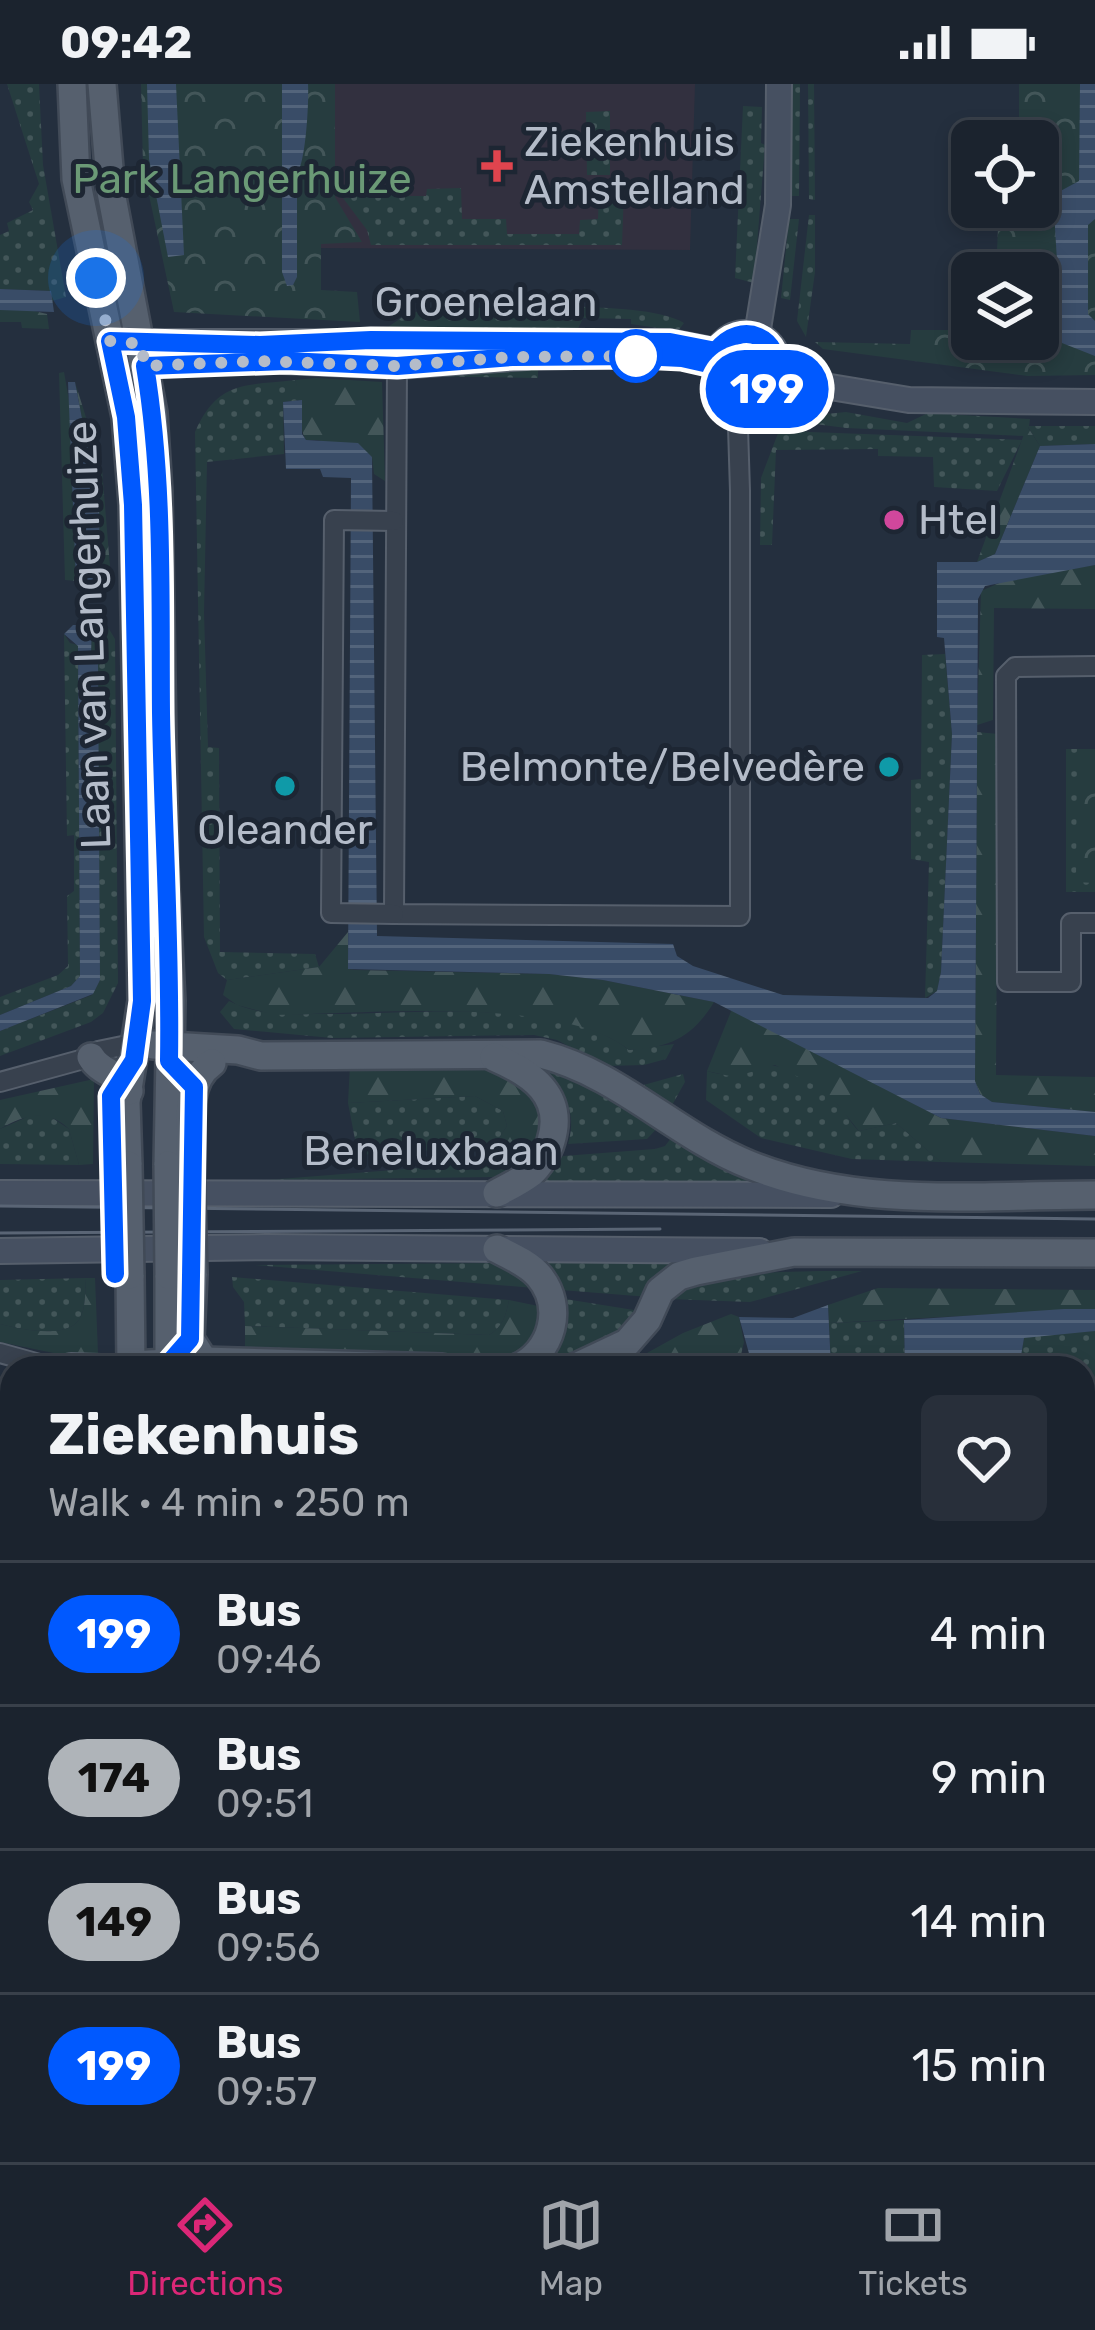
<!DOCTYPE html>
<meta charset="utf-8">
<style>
body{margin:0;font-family:Rubik,sans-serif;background:#282f3a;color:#f1f3f6;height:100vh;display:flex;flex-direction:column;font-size:45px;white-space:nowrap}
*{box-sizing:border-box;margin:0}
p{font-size:39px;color:#a0a4aa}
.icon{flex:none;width:66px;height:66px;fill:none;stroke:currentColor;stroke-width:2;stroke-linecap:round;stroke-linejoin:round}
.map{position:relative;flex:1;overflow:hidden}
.drawer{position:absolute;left:0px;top:1272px;width:1095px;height:807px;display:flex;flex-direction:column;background:#1b232e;border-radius:36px 36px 0 0;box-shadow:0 6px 18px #0003,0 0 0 3px #39404a}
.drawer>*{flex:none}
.badge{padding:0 24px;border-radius:39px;font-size:42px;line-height:78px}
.tools{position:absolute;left:951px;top:36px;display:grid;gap:24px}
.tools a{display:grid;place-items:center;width:108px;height:108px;border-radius:18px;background:#1b232e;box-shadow:0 6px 18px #0003,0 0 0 3px #39404a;font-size:60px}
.you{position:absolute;width:60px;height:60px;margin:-30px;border:9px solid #fff;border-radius:50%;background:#1a73e8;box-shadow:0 0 0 18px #1a73e833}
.map>.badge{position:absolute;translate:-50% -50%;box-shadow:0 0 0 6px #fff}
.round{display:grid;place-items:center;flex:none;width:126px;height:126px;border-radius:18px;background:#282f3a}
.summary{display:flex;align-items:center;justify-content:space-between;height:204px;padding:0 48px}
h1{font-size:57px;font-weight:700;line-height:90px}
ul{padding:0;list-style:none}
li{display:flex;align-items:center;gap:36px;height:144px;padding:0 48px;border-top:3px solid #39404a}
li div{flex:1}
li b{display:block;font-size:45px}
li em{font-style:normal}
li .badge{min-width:132px;font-weight:700;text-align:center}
.status{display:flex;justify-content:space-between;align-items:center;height:84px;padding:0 60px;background:#1b232e;direction:ltr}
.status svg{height:33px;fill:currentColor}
.dock{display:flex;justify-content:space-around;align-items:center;height:168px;border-top:3px solid #39404a;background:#1b232e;font-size:33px;color:#a0a4aa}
.dock a{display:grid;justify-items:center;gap:6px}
.dock .selected{color:#db2777}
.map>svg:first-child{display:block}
</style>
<div class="status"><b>09:42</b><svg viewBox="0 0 49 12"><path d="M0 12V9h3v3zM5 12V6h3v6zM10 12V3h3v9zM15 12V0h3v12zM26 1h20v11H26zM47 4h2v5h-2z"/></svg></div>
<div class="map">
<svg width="1095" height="2078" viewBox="0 0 1095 2078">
<defs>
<pattern id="grass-dots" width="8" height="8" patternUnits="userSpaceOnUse" patternTransform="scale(3)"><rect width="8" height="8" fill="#263c3f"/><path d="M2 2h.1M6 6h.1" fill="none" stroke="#435659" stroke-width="1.8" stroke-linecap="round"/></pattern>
<pattern id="forest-firs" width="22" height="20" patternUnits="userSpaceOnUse" patternTransform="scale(3)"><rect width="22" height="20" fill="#263c3f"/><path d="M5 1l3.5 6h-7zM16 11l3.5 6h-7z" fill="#435659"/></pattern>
<pattern id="park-crowns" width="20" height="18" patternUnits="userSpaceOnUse" patternTransform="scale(3)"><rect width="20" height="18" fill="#263c3f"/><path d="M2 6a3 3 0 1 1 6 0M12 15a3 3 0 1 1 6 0" fill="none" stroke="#435659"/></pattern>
<pattern id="water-rules" width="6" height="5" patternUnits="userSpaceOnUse" patternTransform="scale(3)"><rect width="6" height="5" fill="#394c67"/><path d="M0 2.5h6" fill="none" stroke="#53647b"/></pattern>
</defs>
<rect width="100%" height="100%" fill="#242f3e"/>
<path fill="#32303f" d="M299 0H695L690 166 303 164Z"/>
<g fill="url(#grass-dots)">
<path d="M7 0H39L43 81 66 213 52 217 50 207 0 205V151L9 147 7 139 33 126 29 118 39 100Z"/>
<path d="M791 0H800L799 112H790Z"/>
<path d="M808 0H814L815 116 809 115Z"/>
<path d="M743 22 762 23 761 59 765 61 754 199 735 194Z"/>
<path d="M610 27V91H587L586 28Z"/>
<path d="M461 104 462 135H506L507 150H579L580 136 598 135 599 107 624 106 622 161H371L367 146 343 114H349L355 105 400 106 401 112H426L427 105Z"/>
<path d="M809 131H815V188L806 253 797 237Z"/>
<path d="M789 135H799L790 216 781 214Z"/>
<path d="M430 225C484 225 643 214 684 239L678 247 631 240V235L583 234 577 247H382L407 230Z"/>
<path d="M538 279V294L408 292Z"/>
<path d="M295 296 302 316 283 318 284 370 207 378 204 529 208 663 219 664 220 868 315 870 319 883 227 896 218 889 204 853 195 348C218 295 247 302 295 296Z"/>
<path d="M846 328 907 339 928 329 1030 335 1029 342H1095V360L1040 362 1028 343 1024 352 846 344 776 335Z"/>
<path d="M780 344 810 348 1022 356 997 407 934 403 933 373 878 372V365L776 366 772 461H760L761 394Z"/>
<path d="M106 540 115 555 118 899 103 929 91 938 0 972V947L92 911 100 896 91 570 92 541Z"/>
<path d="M64 550 70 559 78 561 80 892 71 902 0 931V913L58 891 68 882 67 812 74 807V751L67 752Z"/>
<path d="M945 570 952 650 941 888 937 907 925 914 929 778 911 775V696L921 695 922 571Z"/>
<rect x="1066" y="665" width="29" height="143"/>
<path d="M229 917C260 933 295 930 329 930 413 930 563 913 629 966L674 960 666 975 644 981 606 982 557 956 534 951 332 954 234 945 220 928Z"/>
<path d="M532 980 565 986 662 1039 647 1055 568 1060C579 1025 561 1000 532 980Z"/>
<path d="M765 981C793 981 823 1004 841 1024 848 1032 851 1040 859 1047L896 1039 941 1078 852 1075 761 1054 706 1016 707 987C729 994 744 990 765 981Z"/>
<path d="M683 990 685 998 671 1023 640 1002Z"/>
<path d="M475 1012 503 1027 507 1042 494 1062 358 1071 348 1019Z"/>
<path d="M48 1031 69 1045 79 1081 0 1080V1045L29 1032Z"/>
<path d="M675 1049 768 1098H538L563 1072 655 1065 665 1062Z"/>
<path d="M531 1075 526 1082 496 1093 267 1096Z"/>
<path d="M705 1176 649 1213 561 1206 539 1178Z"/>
<path d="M496 1179 518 1189 534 1204 255 1181Z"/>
<path d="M862 1187 750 1218 668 1215C691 1184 822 1187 862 1187Z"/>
<path d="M232 1193 509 1216C506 1231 503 1243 489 1251L245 1242 244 1218 233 1203Z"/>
<path d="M86 1194C85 1206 86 1221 81 1232 71 1257 20 1245 0 1240V1196Z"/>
<path d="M559 1214 640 1227 629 1250 569 1279 533 1284Z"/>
<path d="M904 1236 905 1284H831L829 1239Z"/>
<path d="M1095 1247V1384L1083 1385V1284H1019L1024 1254 1031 1251Z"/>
<path d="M12 1373V1491L0 1502V1385Z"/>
<rect x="1083" y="1405" width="12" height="72"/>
<path d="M1083 1908H1095V1954L1083 1952Z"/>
<path d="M193 2067H447L441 2078H174L175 2070Z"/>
</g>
<g fill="url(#forest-firs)">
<path d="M0 226H30L47 230 49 245 22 244 21 238H0Z"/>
<path d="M64 288 72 334 76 497 65 496 59 289Z"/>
<path d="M316 294 382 298 385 397 374 390 372 373 318 356H306C297 341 302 315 295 296Z"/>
<path d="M75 298 102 385 111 495H100L99 423Z"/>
<path d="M1027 342 1040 362 995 470 977 478Z"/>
<path d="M1095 481V525L994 524 993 636 977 641 981 507 1006 496Z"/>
<path d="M977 648 998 650 996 991 1095 993V1028L992 1018 980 1010 975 997Z"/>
<path d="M348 848V885L355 886 549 890 603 896 714 918C693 953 669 964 629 966 562 911 364 930 275 931L237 921 223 911 227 896 319 883Z"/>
<path d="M732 925 941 1034 1095 1052V1082L941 1078 896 1039 859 1047 838 1021 816 1002 775 981 734 993 707 987Z"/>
<path d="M350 981 493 986 515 994 542 1019 541 1063 494 1062 507 1042 503 1027 475 1012 348 1019Z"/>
<path d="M94 995 93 1080 79 1081 69 1045C48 1024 23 1031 0 1045V1016Z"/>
<path d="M86 1194H95L98 1270 83 1275 0 1258V1240C20 1245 71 1257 81 1232 86 1221 85 1206 86 1194Z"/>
<path d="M878 1204 1095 1206V1225L829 1239 828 1221Z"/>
<path d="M509 1216 543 1223 545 1243 518 1274 499 1282 245 1273V1242L489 1251C503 1243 506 1231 509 1216Z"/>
<path d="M731 1230 739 1233 744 1258 738 1284H620L683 1249Z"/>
</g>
<g fill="url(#park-crowns)">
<path d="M141 0H335V113L362 158 321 160V206L357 208 360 238 174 228 143 83Z"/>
<path d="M1019 0H1095V291L1028 292 823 265 815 258 910 260 911 246H972V255H1038V189H996L998 144 1019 143V123H1038V57H1019Z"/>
<path d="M1095 672V799L1076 798 1077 673Z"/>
</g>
<g fill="url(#water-rules)">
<path d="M147 0H176L184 171 168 173 149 75Z"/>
<path d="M282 0H308C309 18 306 76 297 90V193L293 201 287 202 282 188Z"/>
<path d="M1080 0H1095V135L1088 141V230L1095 237V272L1062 259 1053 111 1079 97Z"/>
<path d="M0 205 51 207 54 228 0 226Z"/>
<path d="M68 298H75L99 423 100 495 76 497Z"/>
<path d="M302 316V350L306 356 358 359 372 373 377 852 673 860 677 872 693 882 783 911 928 914 937 907 941 888 952 650 944 554 937 553V478H977L995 470 1040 362 1095 360V481L985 502 978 515 975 997 980 1010 992 1018 1095 1028V1052L941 1034 714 918 603 896 549 890 348 885 351 394 323 393 320 385H286L283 318Z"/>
<path d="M73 541H92L91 570 98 572 100 896 93 910 0 947V931L71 902 80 892 78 562 64 550Z"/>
<path d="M828 1221 831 1284H753L739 1233 793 1234Z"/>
<path d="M1064 1225H1095V1247L1024 1254 1019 1284H905L904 1236Z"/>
</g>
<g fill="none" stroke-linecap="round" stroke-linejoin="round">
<defs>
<g id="street">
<path d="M397 282 394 830 740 832V407L737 312"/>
<path d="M1095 582 1015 583 1006 592 1007 898H1071V839H1095"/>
<path d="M394 830 331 829 334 436 394 437"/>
<path d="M0 998 91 973 98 967 137 959"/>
<path d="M0 1269 54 1284"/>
<path d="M53 1283 71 1279 131 1281"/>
<path d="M1083 1391H1095"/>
<path d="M1083 1530H1095"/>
<path d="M1083 1679 1095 1678"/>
<path d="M1083 1825H1095"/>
<path d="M1083 2025H1095"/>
<path d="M161 2067 162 2078"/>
<path d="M693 2067 694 2078"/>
<path d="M925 2067V2078"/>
<path d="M454 2078 456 2067"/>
</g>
<g id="secondary">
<circle cx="746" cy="281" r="32"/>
<path d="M757 251 778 121 779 0"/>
<path d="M126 258H670L716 267"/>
<path d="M129 282 260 276 397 282 526 273"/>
<path d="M776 294 909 316 1095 318"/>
<path d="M0 1109 831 1111"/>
<path d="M0 1167 266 1163 760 1167"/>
<path d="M0 1517 12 1505"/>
</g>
<g id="primary">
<path d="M72 0 76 95 126 333 133 420 142 917 126 1018 128 1081"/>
<path d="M102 0 111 108 153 329 158 407 164 783 171 917 168 1081"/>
<path d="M153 961 238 966 261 972 541 970C620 990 675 1051 750 1081 859 1125 980 1111 1095 1111"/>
<path d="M91 973C100 989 120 989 129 1007"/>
<path d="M494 973C531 989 565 1011 551 1057 548 1068 539 1082 531 1089 521 1097 508 1103 497 1109"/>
<path d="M190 1080C191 1048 183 998 212 979"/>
<path d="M497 1165C511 1172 529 1180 539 1192 565 1223 552 1269 517 1284"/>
<path d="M193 1190 190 1255 204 1277"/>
<path d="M130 1191 131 1284"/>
<path d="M131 1281 204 1277 442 1284"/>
<path d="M169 1284V1191"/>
<path d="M574 1284 627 1259 647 1236 660 1207 679 1192 696 1187 794 1168 1095 1169"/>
</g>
</defs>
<use href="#street" stroke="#565f6c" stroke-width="22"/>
<use href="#secondary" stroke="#565f6c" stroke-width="28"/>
<use href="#primary" stroke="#414a57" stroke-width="32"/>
<use href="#street" stroke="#38414e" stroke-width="18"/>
<use href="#secondary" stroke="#465061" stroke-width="24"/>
<use href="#primary" stroke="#56606e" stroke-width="27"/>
<g stroke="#5a6575" stroke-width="3">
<path d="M0 1122 1095 1135"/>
<path d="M0 1149 660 1145"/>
</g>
<defs>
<g id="primary-bridge">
<path d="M190 1080 193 1190"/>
<path d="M128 1081 130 1191"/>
<path d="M168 1081 169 1191"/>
</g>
</defs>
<use href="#primary-bridge" stroke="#414a57" stroke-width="32" stroke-linecap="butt"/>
<use href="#primary-bridge" stroke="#56606e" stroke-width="27"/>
</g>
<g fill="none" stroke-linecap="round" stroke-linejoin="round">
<defs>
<path id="line" d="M115 1190 111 1012 134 976 142 917 133 421 126 333 110 257 260 261 371 256 670 258 716 267C741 234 784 253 776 293 756 324 720 316 713 281L682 274 640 272 512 273 397 282 286 277 145 282C164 397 160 513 161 629 163 745 171 861 169 977L194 1003 190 1255 169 1279V1284"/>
</defs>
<use href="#line" stroke="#fff" stroke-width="27"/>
<use href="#line" stroke="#0059ff" stroke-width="18"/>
<path stroke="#b4bcc9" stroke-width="12" stroke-dasharray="0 21.6" d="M96 194 110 257 141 260 145 282 260 277 397 282 512 273 640 272H636"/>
</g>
<path fill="#e0444e" stroke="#1d2633" stroke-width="4.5" d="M491 64h12v12h12v12h-12v12h-12v-12h-12v-12h12z"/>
<circle fill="#fff" stroke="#0059ff" stroke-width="6" cx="636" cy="272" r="24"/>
<circle fill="#d1479c" stroke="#1d2633" stroke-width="4.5" cx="894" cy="436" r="12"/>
<g fill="#0f9aa8" stroke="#1d2633" stroke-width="4.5">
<circle cx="889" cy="683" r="12"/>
<circle cx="285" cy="702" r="12"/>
</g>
<g text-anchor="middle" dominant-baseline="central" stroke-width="10" stroke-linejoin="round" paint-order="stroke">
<g font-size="42" fill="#b4bcc9" stroke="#1d2633" text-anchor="start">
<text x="524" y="58">Ziekenhuis<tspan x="524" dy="48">Amstelland</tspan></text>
<text x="918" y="436">Htel</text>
<text x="865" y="683" text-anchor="end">Belmonte/Belvedère</text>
<text x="285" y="746" text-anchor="middle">Oleander</text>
</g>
<g font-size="42" fill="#6b9a76" stroke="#1d2633">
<text x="242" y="95">Park Langerhuize</text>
</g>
<g font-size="42" fill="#b4bcc9" stroke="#1d2633">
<text x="486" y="218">Groenelaan</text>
<text transform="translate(89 551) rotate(-92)">Laan van Langerhuize</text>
<text x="431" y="1067">Beneluxbaan</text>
</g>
</g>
</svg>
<div class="tools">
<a><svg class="icon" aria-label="locate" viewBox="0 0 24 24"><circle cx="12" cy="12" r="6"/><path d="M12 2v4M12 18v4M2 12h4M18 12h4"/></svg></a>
<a><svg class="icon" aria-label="layers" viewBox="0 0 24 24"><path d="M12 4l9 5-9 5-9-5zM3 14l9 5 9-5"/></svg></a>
</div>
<div class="you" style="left:96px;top:194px"></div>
<b class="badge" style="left:767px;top:305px;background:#0059ff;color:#fff">199</b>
<section class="drawer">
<div class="summary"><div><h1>Ziekenhuis</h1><p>Walk · 4 min · 250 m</p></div><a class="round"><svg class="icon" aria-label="heart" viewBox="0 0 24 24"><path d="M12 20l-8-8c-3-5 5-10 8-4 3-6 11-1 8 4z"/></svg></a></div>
<ul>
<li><span class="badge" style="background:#0059ff;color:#fff">199</span><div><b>Bus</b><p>09:46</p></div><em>4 min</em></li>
<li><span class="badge" style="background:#afb4b9;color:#111">174</span><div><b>Bus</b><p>09:51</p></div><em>9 min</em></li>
<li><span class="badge" style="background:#afb4b9;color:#111">149</span><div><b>Bus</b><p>09:56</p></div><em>14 min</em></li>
<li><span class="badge" style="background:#0059ff;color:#fff">199</span><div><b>Bus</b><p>09:57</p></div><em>15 min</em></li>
</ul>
</section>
</div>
<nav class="dock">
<a class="selected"><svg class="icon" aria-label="directions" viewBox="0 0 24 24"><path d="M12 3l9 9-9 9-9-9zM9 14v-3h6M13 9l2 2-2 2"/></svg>Directions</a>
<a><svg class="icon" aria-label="map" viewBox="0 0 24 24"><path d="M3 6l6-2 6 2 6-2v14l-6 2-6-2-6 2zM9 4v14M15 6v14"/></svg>Map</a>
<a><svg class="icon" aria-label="tickets" viewBox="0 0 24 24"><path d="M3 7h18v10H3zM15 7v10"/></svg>Tickets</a>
</nav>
